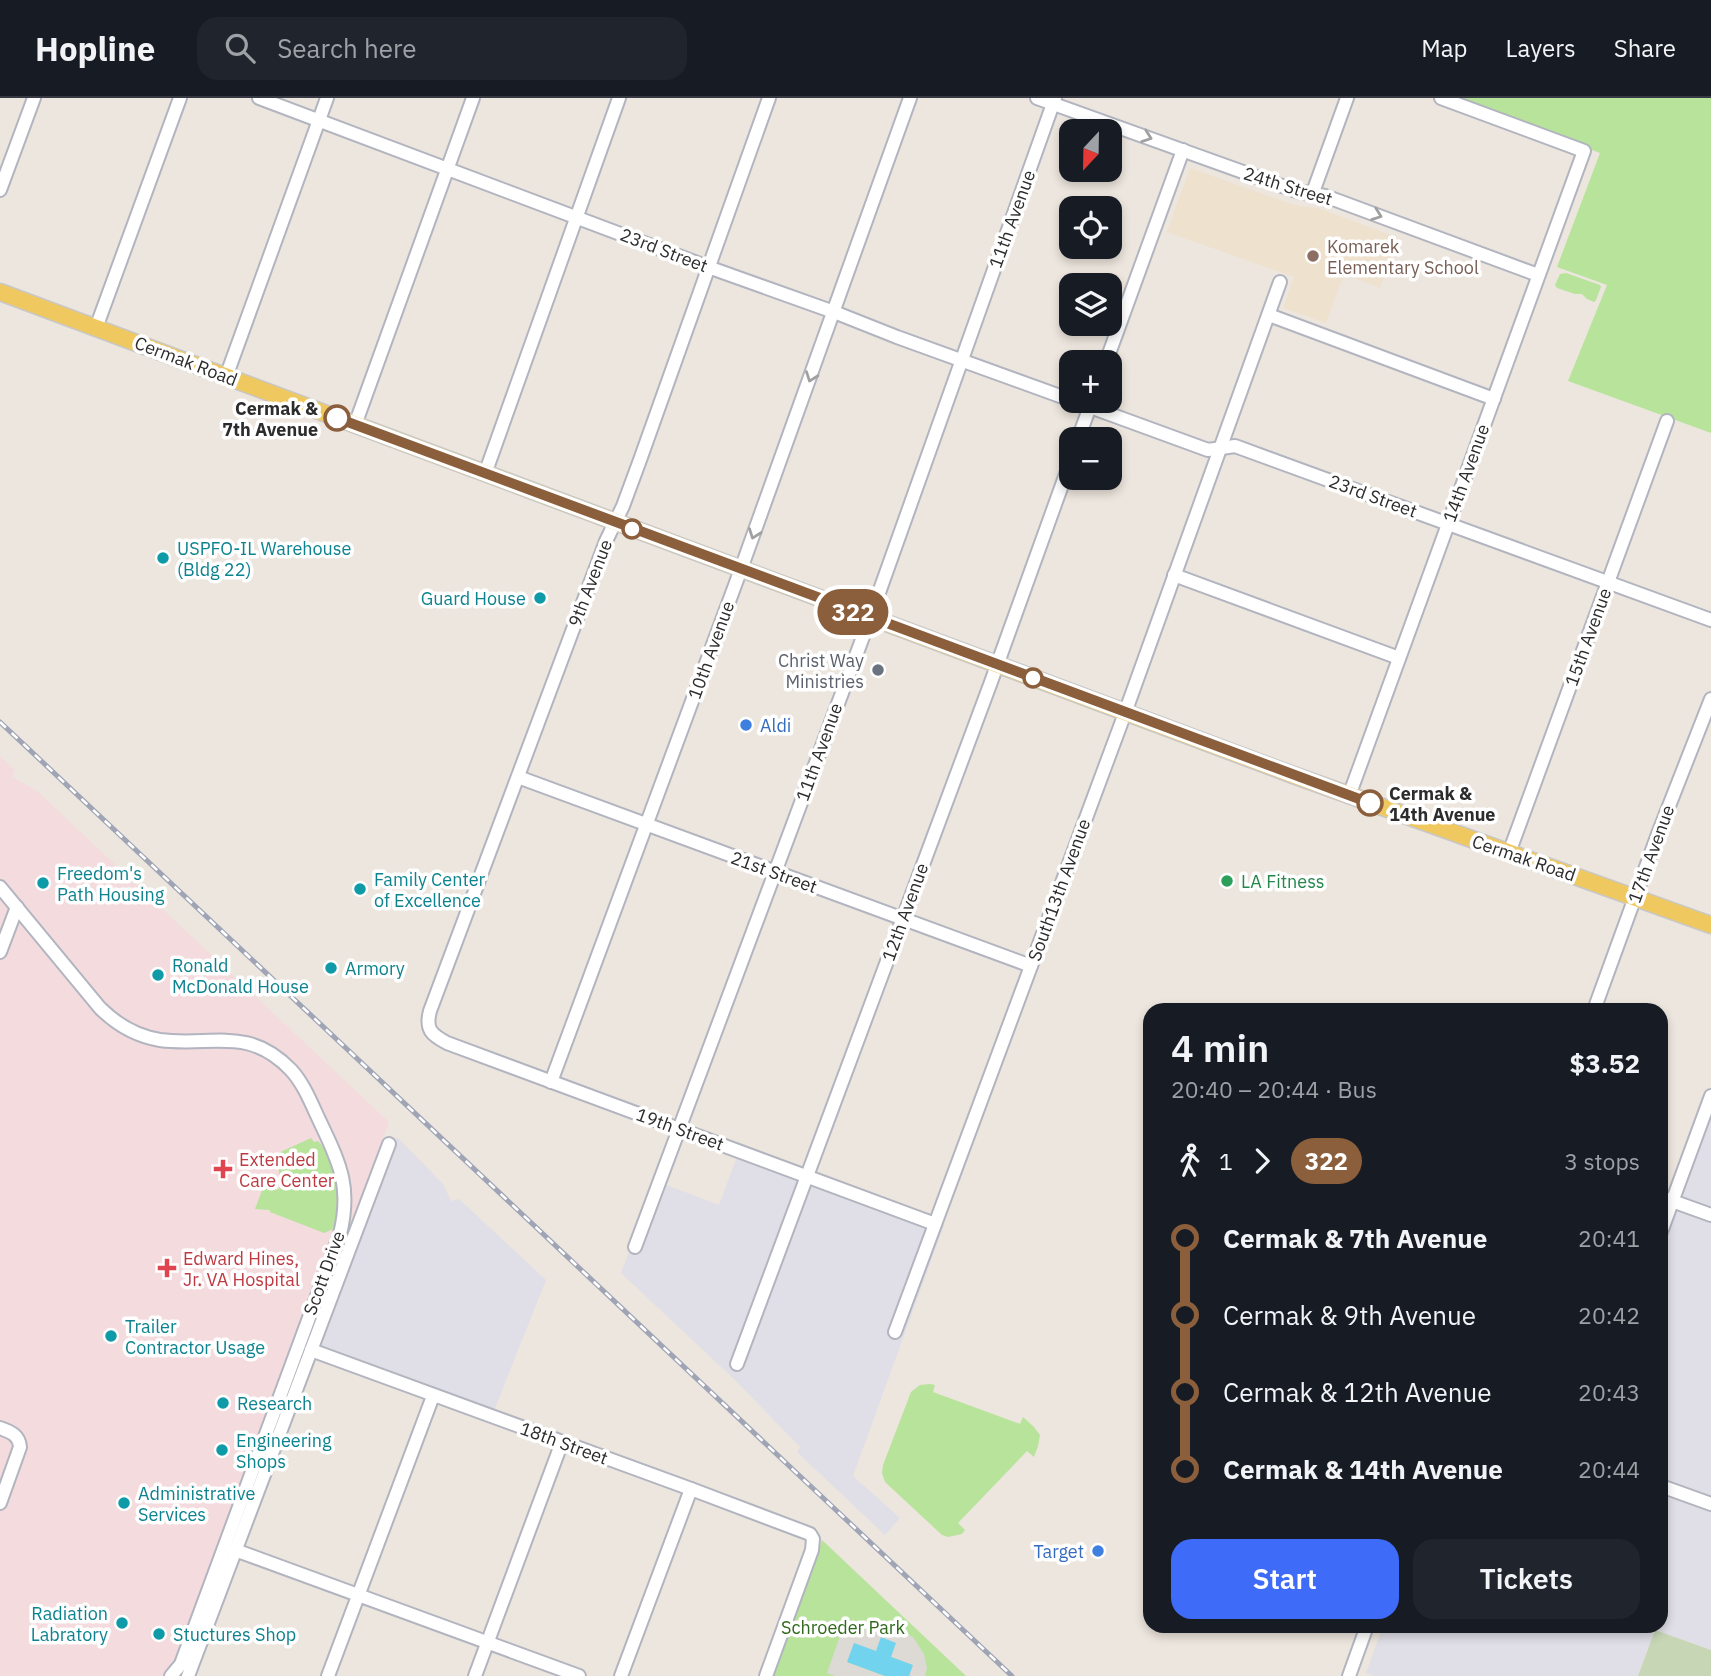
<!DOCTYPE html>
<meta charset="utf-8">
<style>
body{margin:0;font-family:"IBM Plex Sans",sans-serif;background:#20242c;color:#f1f3f6;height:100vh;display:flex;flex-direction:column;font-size:26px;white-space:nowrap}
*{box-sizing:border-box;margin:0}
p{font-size:23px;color:#9ea1a6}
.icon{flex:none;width:38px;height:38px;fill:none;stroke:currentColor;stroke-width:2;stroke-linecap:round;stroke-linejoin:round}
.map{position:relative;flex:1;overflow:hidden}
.panel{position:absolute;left:1143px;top:905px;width:525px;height:630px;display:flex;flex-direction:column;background:#171b24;border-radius:21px;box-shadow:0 4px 10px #0003}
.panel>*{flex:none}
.badge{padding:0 14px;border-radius:23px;font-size:24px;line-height:46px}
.needle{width:46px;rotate:202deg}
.fabs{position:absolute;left:1059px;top:21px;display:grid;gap:14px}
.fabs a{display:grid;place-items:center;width:63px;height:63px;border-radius:14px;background:#171b24;box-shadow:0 4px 10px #0003;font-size:35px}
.map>.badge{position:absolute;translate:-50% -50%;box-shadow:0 0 0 4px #fff}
.legs{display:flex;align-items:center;gap:10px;height:77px;padding:0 28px;font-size:23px}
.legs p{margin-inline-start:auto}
.headline{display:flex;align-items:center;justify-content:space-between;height:119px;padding:0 28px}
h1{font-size:38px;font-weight:600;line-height:52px}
.primary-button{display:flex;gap:14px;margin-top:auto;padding:14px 28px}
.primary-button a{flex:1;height:80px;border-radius:21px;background:#3f6bf9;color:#fff;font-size:28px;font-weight:600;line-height:80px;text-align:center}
.primary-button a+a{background:#20242c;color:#f1f3f6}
ul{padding:0 28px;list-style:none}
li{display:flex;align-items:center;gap:24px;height:77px;font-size:26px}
li i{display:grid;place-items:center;width:10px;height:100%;margin:0 9px;background:currentColor}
li i::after{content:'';width:18px;height:18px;margin:-9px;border:5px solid;border-radius:50%;background:#171b24}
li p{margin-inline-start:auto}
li:first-child i{background:linear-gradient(#0000 50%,currentColor 0)}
li:last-child i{background:linear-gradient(currentColor 50%,#0000 0)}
header{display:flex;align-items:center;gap:42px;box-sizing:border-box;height:98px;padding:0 35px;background:#171b24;border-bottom:2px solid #363941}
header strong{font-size:33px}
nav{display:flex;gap:38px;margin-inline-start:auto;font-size:24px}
.search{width:490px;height:63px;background:#20242c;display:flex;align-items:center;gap:18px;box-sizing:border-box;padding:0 24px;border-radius:21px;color:#9ea1a6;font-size:26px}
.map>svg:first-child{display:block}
</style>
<header>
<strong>Hopline</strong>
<div class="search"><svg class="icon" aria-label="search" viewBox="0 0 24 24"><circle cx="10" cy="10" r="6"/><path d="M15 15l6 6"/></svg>Search here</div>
<nav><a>Map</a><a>Layers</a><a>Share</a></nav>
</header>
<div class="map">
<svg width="1711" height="1578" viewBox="0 0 1711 1578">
<rect width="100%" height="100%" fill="#ede6de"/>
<g fill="#e0dee6">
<path d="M1711 1018V1552L1655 1532 1638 1578H1375L1366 1575 1383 1528H1661V1154Z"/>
<path d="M397 1039 443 1086 451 1103 459 1101 546 1182 493 1315 317 1249Z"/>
<path d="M740 1051 944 1127 853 1378 900 1420 885 1437 797 1354 800 1349 736 1283 621 1175 656 1083 719 1107Z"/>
</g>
<path fill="#eee2ce" d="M1190 70 1294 107 1321 111 1398 140 1380 190 1344 176 1326 225 1283 210 1294 179 1167 134Z"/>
<path fill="#f4dbde" d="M0 658 15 672 12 679 37 693 389 1024 181 1578H0Z"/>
<g fill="#b7e39b">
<path d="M1457 0H1711V335L1568 283 1607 187 1557 169 1600 55Z"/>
<path d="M1566 175 1600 187 1601 189 1596 202 1594 204 1587 201 1582 196H1575L1557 190 1555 187 1560 176Z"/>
<path d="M311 1040 314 1044 318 1043C338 1064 342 1105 333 1131L324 1135 270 1114V1112L255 1111 264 1087 277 1092 280 1089 279 1073 274 1057Z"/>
<path d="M930 1286 935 1287 933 1294 1020 1326 1023 1319 1034 1329 1040 1337 1038 1348 1034 1359 1027 1353 958 1425 965 1432 962 1436 948 1439 942 1437 885 1384 882 1375 883 1367 911 1294 920 1287Z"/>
<path d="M822 1442 966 1578H773Z"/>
</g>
<path fill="#c7d7b5" d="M1655 1532 1711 1552V1578H1638Z"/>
<path fill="#ddd9d5" d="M873 1521 897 1530 913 1539 924 1556 927 1570 925 1578H909L912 1567 876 1553 847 1564 885 1578H835L827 1575 842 1532 854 1535 863 1533 870 1527Z"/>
<path fill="#72d3ee" d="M881 1539 896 1545 891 1559 913 1567 909 1578H885L847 1564 854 1545 876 1553Z"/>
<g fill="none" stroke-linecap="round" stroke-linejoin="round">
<defs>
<g id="minor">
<path d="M259 0 708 169 834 214 897 239 1071 302"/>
<path d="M769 0 640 362 623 408 606 443 430 913C425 932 432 937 447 945L935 1126"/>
<path d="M1037 0 1296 93 1325 98 1538 177"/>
<path d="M0 92 34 0"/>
<path d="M1312 97 1347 0"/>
<path d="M1269 217 1494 301"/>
<path d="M96 230 180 0"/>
<path d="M1106 264 1183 52"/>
<path d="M226 279 327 0"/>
<path d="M1074 303 1208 352 1235 348 1711 522"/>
<path d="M355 327 473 0"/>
<path d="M1078 341 1092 303"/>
<path d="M485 376 619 0"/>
<path d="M1174 477 1399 560"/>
<path d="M518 679 1031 868"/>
<path d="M1349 698 1584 53 1441 0"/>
<path d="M1509 755 1667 323"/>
<path d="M0 789 100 910C117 927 136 938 160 942 211 949 248 927 291 972 305 987 313 1010 322 1028 341 1068 351 1091 340 1136L181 1566 171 1578"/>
<path d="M0 854 17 809"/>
<path d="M1594 912 1658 736 1711 601"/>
<path d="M551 984 741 471 910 0"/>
<path d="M1661 1099 1711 1117"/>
<path d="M1661 1134 1711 998"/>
<path d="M635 1149 870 520 1055 0"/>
<path d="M895 1234 1125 615 1280 184"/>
<path d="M311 1252 691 1391 810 1436 813 1441 812 1452 766 1578"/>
<path d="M737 1266 991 584 1071 362"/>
<path d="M0 1330C11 1334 19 1337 20 1349L0 1405"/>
<path d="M1661 1388 1711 1406"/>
<path d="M235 1452 579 1578"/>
<path d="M188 1578 389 1046"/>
<path d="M328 1578 433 1298"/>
<path d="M475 1578 562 1344"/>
<path d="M621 1578 691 1391"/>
<path d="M1349 1578 1367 1528"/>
</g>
<path id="major" d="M0 194 1296 678 1711 827"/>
</defs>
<use href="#minor" stroke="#b2b5bf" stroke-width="16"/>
<use href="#major" stroke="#c8c8c8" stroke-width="19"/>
<use href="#minor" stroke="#fff" stroke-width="12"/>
<use href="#major" stroke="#f0c860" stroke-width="16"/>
<defs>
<path id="rail" d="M0 624 1012 1578"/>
</defs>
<use href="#rail" stroke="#a0a5b6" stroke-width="5"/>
<use href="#rail" stroke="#fff" stroke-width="2.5" stroke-dasharray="8" stroke-linecap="butt"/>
</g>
<defs><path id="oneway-chevron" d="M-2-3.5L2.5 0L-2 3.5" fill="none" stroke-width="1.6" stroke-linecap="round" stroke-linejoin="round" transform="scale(1.75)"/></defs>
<g stroke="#a0a0a0">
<use href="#oneway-chevron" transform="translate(1147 39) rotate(20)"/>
<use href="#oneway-chevron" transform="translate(1377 117) rotate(20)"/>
<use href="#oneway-chevron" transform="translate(811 279) rotate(110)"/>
<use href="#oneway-chevron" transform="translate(754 436) rotate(110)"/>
</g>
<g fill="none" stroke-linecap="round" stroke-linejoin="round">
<defs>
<path id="line-1" d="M337 320 1370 705"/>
</defs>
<use href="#line-1" stroke="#fff" stroke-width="16"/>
<use href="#line-1" stroke="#8b5e3c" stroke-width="10"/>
</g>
<circle fill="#8d6e63" stroke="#fff" stroke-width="2.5" cx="1313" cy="158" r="7"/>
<g fill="#fff" stroke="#8b5e3c" stroke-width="3.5">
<circle cx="337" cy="320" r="12"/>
<circle cx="632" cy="431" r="9"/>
<circle cx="1033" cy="580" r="9"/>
<circle cx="1370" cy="705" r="12"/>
</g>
<g fill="#0f9aa8" stroke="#fff" stroke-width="2.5">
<circle cx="163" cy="460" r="7"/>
<circle cx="540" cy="500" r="7"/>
<circle cx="43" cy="785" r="7"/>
<circle cx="360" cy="791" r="7"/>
<circle cx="331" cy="870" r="7"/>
<circle cx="158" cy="877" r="7"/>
<circle cx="111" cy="1238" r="7"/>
<circle cx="223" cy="1305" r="7"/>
<circle cx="222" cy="1352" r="7"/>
<circle cx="124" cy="1405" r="7"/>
<circle cx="122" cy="1525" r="7"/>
<circle cx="159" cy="1536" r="7"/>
</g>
<circle fill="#6b7280" stroke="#fff" stroke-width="2.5" cx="878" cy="572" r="7"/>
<g fill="#3f7fe0" stroke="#fff" stroke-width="2.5">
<circle cx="746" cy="627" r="7"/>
<circle cx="1098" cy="1453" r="7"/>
</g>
<circle fill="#2e9e5b" stroke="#fff" stroke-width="2.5" cx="1227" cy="783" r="7"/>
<g fill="#e0444e" stroke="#fff" stroke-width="2.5">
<path d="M219.5 1060.5h7v7h7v7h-7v7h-7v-7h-7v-7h7z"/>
<path d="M163.5 1159.5h7v7h7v7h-7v7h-7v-7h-7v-7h7z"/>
</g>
<g text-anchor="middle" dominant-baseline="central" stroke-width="7" stroke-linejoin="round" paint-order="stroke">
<g font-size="18" fill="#2c2c2c" stroke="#fff">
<text transform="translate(1288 88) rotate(17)">24th Street</text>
<text transform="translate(1012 121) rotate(-70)">11th Avenue</text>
<text transform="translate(664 152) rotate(21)">23rd Street</text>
<text transform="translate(186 263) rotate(21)">Cermak Road</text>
<text transform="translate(1466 375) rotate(-70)">14th Avenue</text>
<text transform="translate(1373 398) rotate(20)">23rd Street</text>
<text transform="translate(590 485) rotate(-69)">9th Avenue</text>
<text transform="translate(1588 539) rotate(-70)">15th Avenue</text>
<text transform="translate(711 552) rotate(-70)">10th Avenue</text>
<text transform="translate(819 654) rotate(-70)">11th Avenue</text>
<text transform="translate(1651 756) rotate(-70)">17th Avenue</text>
<text transform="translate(1524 760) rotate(19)">Cermak Road</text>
<text transform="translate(774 774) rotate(20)">21st Street</text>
<text transform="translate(1059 792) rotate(-70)">South13th Avenue</text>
<text transform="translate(905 814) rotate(-70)">12th Avenue</text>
<text transform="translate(680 1031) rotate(20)">19th Street</text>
<text transform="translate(324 1175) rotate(-70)">Scott Drive</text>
<text transform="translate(564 1345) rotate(20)">18th Street</text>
</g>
<g font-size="18" fill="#785e54" stroke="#fff" text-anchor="start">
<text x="1327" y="148">Komarek<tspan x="1327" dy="21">Elementary School</tspan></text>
</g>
<g font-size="18" font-weight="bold" fill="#2c2c2c" stroke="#fff" text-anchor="end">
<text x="318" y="310">Cermak &amp;<tspan x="318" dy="21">7th Avenue</tspan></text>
<text x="1389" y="695" text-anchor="start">Cermak &amp;<tspan x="1389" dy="21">14th Avenue</tspan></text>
</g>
<g font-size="18" fill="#0d838f" stroke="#fff" text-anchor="start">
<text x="177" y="450">USPFO-IL Warehouse<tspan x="177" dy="21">(Bldg 22)</tspan></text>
<text x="526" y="500" text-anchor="end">Guard House</text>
<text x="57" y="775">Freedom's<tspan x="57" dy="21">Path Housing</tspan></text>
<text x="374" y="781">Family Center<tspan x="374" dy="21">of Excellence</tspan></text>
<text x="172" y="867">Ronald<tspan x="172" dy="21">McDonald House</tspan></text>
<text x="345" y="870">Armory</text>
<text x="125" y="1228">Trailer<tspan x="125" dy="21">Contractor Usage</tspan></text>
<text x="237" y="1305">Research</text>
<text x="236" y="1342">Engineering<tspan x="236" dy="21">Shops</tspan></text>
<text x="138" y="1395">Administrative<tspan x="138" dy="21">Services</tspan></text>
<text x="108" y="1515" text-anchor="end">Radiation<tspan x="108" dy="21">Labratory</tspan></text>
<text x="173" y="1536">Stuctures Shop</text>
</g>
<g font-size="18" fill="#5b616d" stroke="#fff" text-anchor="end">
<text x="864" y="562">Christ Way<tspan x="864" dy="21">Ministries</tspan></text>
</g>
<g font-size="18" fill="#366cbe" stroke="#fff" text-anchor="start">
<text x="760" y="627">Aldi</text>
<text x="1084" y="1453" text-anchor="end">Target</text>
</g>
<g font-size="18" fill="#27864d" stroke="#fff" text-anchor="start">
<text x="1241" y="783">LA Fitness</text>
</g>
<g font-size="18" fill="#be3a42" stroke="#fff" text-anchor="start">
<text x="239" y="1061">Extended<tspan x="239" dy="21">Care Center</tspan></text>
<text x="183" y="1160">Edward Hines,<tspan x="183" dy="21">Jr. VA Hospital</tspan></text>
</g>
<g font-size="18" fill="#2f691b" stroke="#fff">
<text x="843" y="1529">Schroeder Park</text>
</g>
</g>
</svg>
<div class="fabs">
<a><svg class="needle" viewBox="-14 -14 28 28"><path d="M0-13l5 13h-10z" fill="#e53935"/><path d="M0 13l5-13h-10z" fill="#9ea1a6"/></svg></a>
<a><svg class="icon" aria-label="locate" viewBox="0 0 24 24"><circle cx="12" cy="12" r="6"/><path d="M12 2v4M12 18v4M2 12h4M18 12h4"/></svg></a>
<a><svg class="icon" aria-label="layers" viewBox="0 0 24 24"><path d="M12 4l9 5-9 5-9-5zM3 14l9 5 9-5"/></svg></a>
<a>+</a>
<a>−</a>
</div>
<b class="badge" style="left:853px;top:514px;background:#8b5e3c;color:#fff">322</b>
<section class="panel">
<div class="headline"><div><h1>4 min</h1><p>20:40 – 20:44 · Bus</p></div><b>$3.52</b></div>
<div class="legs"><svg class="icon" aria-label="walk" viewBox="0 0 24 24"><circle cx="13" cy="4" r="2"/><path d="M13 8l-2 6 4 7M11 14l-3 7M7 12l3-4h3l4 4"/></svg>1<svg class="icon" aria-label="forward" viewBox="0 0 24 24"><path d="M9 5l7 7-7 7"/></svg><b class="badge" style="background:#8b5e3c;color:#fff">322</b><p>3 stops</p></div>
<ul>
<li><i style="color:#8b5e3c"></i><b>Cermak &amp; 7th Avenue</b><p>20:41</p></li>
<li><i style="color:#8b5e3c"></i><span>Cermak &amp; 9th Avenue</span><p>20:42</p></li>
<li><i style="color:#8b5e3c"></i><span>Cermak &amp; 12th Avenue</span><p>20:43</p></li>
<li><i style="color:#8b5e3c"></i><b>Cermak &amp; 14th Avenue</b><p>20:44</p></li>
</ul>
<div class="primary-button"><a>Start</a><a>Tickets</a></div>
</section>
</div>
